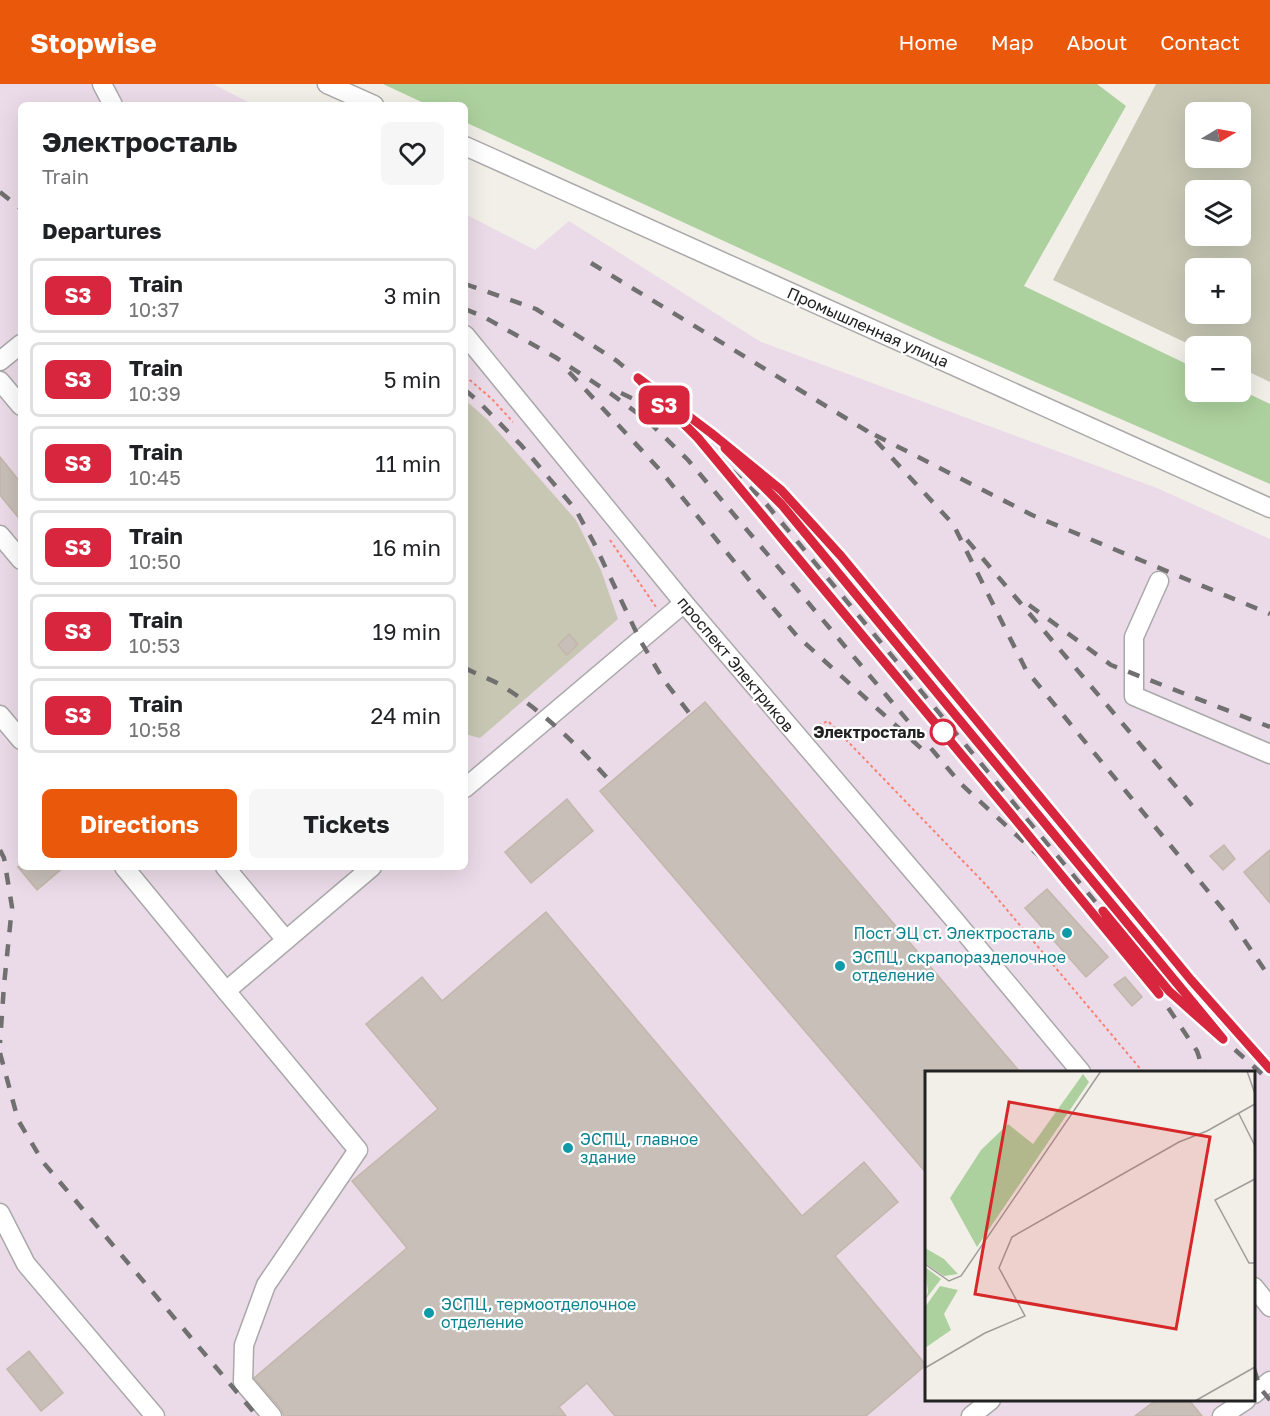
<!DOCTYPE html>
<meta charset="utf-8">
<style>
body{margin:0;font-family:"Golos Text",sans-serif;background:#f6f6f6;color:#202124;height:100vh;display:flex;flex-direction:column;font-size:22px;white-space:nowrap}
*{box-sizing:border-box;margin:0}
p{font-size:20px;color:#757577}
.icon{flex:none;width:33px;height:33px;fill:none;stroke:currentColor;stroke-width:2;stroke-linecap:round;stroke-linejoin:round}
.map{position:relative;flex:1;overflow:hidden}
.panel{position:absolute;left:18px;top:18px;width:450px;height:768px;display:flex;flex-direction:column;background:#fff;border-radius:9px;box-shadow:0 6px 24px #0002}
.panel>*{flex:none}
.badge{padding:0 12px;border-radius:9px;font-size:21px;line-height:39px}
.needle{width:39px;rotate:80deg}
.fabs{position:absolute;left:1185px;top:18px;display:grid;gap:12px}
.fabs a{display:grid;place-items:center;width:66px;height:66px;border-radius:9px;background:#fff;box-shadow:0 6px 24px #0002;font-size:30px}
.map>.badge{position:absolute;translate:-50% -50%;box-shadow:0 0 0 3px #fff}
h2{padding:0 24px;font-size:22px;line-height:54px}
.round{display:grid;place-items:center;flex:none;width:63px;height:63px;border-radius:9px;background:#f6f6f6}
.summary{display:flex;align-items:center;justify-content:space-between;height:102px;padding:0 24px}
h1{font-size:28px;font-weight:700;line-height:45px}
.primary-button{display:flex;gap:12px;margin-top:auto;padding:12px 24px}
.primary-button a{flex:1;height:69px;border-radius:9px;background:#ea580c;color:#fff;font-size:24px;font-weight:700;line-height:69px;text-align:center}
.primary-button a+a{background:#f6f6f6;color:#202124}
ul{padding:0;list-style:none}
li{display:flex;align-items:center;gap:18px;height:75px;margin:0 12px 9px;padding:0 12px;border:3px solid #e0e0e0;border-radius:9px}
li div{flex:1}
li b{display:block;font-size:22px}
li em{font-style:normal}
li .badge{min-width:66px;font-weight:700;text-align:center}
header{display:flex;align-items:center;gap:36px;box-sizing:border-box;height:84px;padding:0 30px;background:#ea580c;color:#fff}
header strong{font-size:28px}
nav{display:flex;gap:33px;margin-inline-start:auto;font-size:21px}
.map>svg:first-child{display:block}
</style>
<header>
<strong>Stopwise</strong>
<nav><a>Home</a><a>Map</a><a>About</a><a>Contact</a></nav>
</header>
<div class="map">
<svg width="1270" height="1332" viewBox="0 0 1270 1332">
<rect width="100%" height="100%" fill="#f2efe9"/>
<path fill="#ebdbe8" fill-rule="evenodd" d="M0 0H213L254 21H21V783H465V130L535 166 569 137 761 258 1157 404 1270 455V1332H0ZM926 988H1254V1316H926Z"/>
<g fill="#c7c7b4" fill-rule="evenodd">
<path d="M1156 0H1270V298L1241 284 1240 262 1195 263 1053 196ZM1196 28H1240V74H1196ZM1196 106H1240V152H1196ZM1196 184H1240V230H1196Z"/>
<path d="M465 316 487 335 576 436 601 486 618 535 480 654 465 650Z"/>
</g>
<path fill="#add19e" d="M383 0H1097L1126 22 1024 202 1195 284 1196 308H1240L1241 306 1270 320V400L937 255 465 38V21H428Z"/>
<g fill="#c7bfb8" stroke="#c4b6ab" stroke-width="1.5">
<path d="M0 373 21 399V437L0 411Z"/>
<path d="M569 550 578 560 567 571 558 561Z"/>
<path d="M705 618 1020 988H927V1090L600 707Z"/>
<path d="M567 715 593 747 531 799 505 768Z"/>
<path d="M1224 761 1235 775 1223 786 1210 772Z"/>
<path d="M1270 766V819L1244 788Z"/>
<path d="M18 783H64L37 806Z"/>
<path d="M1047 805 1108 873 1086 893 1025 824Z"/>
<path d="M546 828 802 1132 864 1078 898 1118 835 1172 926 1281 866 1332H615L587 1299 559 1323 566 1332H284L281 1325 254 1294 407 1164 352 1097 438 1025 366 940 422 893 442 917Z"/>
<path d="M1125 893 1142 913 1132 922 1114 901Z"/>
<path d="M29 1267 63 1309 41 1327 7 1285Z"/>
<path d="M1156 1316H1189L1202 1332H1135Z"/>
</g>
<g fill="none" stroke-linecap="round" stroke-linejoin="round">
<defs>
<g id="minor">
<path d="M102 0 113 21"/>
<path d="M327 0 374 21"/>
<path d="M465 62 1270 424"/>
<path d="M465 251 684 519 952 833 1081 988"/>
<path d="M0 277 21 260"/>
<path d="M0 297 21 322"/>
<path d="M0 451 21 476"/>
<path d="M1159 497 1134 553V612L1270 670"/>
<path d="M0 631 21 656"/>
<path d="M465 704 684 519"/>
<path d="M124 783 226 907 358 1066 266 1201 244 1261 243 1298 272 1332"/>
<path d="M225 783 286 856"/>
<path d="M226 907 372 783"/>
<path d="M0 1129 26 1180 155 1332"/>
<path d="M1254 1203 1270 1223"/>
<path d="M1254 1310 1270 1297"/>
<path d="M971 1332 991 1316"/>
<path d="M1222 1332 1246 1316"/>
</g>
</defs>
<use href="#minor" stroke="#a9a9a9" stroke-width="21"/>
<g stroke="#fa8072" stroke-width="2" stroke-dasharray="3 3" stroke-linecap="butt">
<path d="M465 292 492 315 513 338"/>
<path d="M610 456 656 523"/>
<path d="M813 644 828 637 987 802 1143 988"/>
</g>
<use href="#minor" stroke="#fff" stroke-width="18"/>
<g stroke="#707070" stroke-width="4.5" stroke-dasharray="12 12" stroke-linecap="butt">
<path d="M0 108 21 125"/>
<path d="M591 179 867 347 953 440 1026 586 1226 829 1270 894"/>
<path d="M465 200 536 225 617 277 642 298"/>
<path d="M465 225 484 233 555 273 610 309 648 337 688 376 961 700 1062 793 1159 910"/>
<path d="M569 288 660 386 750 497 797 552 923 666"/>
<path d="M637 294 711 349 781 406 841 472 1191 896 1270 985"/>
<path d="M465 306 477 316 521 361 576 426 594 459 640 556 663 595 690 630"/>
<path d="M621 309 642 319 662 339"/>
<path d="M671 328 703 360"/>
<path d="M875 351 1032 431 1270 530"/>
<path d="M697 354 763 416 1169 907 1270 997"/>
<path d="M759 398 782 421 1197 924"/>
<path d="M737 402 976 687"/>
<path d="M967 456 1195 725"/>
<path d="M1029 521 1111 581 1270 643"/>
<path d="M465 584C476 590 488 594 499 600 542 626 577 661 611 698"/>
<path d="M0 766 4 774 12 823 4 901 0 959"/>
<path d="M1155 904 1197 967 1204 988"/>
<path d="M0 969 18 1036 43 1078 257 1332"/>
<path d="M1254 1285 1260 1304 1270 1316"/>
</g>
</g>
<g fill="none" stroke-linecap="round" stroke-linejoin="round">
<defs>
<path id="line" d="M725 364 782 421 1223 955 1169 907 1103 827 1159 910 1020 741 698 354 638 294 711 349 781 406 841 472 1191 896 1270 985"/>
</defs>
<use href="#line" stroke="#fff" stroke-width="14"/>
<use href="#line" stroke="#d7263d" stroke-width="9"/>
</g>
<circle fill="#fff" stroke="#d7263d" stroke-width="3" cx="943" cy="648" r="12"/>
<g fill="#0f9aa8" stroke="#fff" stroke-width="2">
<circle cx="1067" cy="849" r="6"/>
<circle cx="840" cy="882" r="6"/>
<circle cx="568" cy="1064" r="6"/>
<circle cx="429" cy="1229" r="6"/>
</g>
<g text-anchor="middle" dominant-baseline="central" stroke-width="4.5" stroke-linejoin="round" paint-order="stroke">
<g font-size="16" fill="#222" stroke="#fff">
<text transform="translate(868 243) rotate(24)">Промышленная улица</text>
<text transform="translate(736 580) rotate(50)">проспект Электриков</text>
</g>
<g font-size="16" font-weight="bold" fill="#222" stroke="#fff" text-anchor="end">
<text x="925" y="648">Электросталь</text>
</g>
<g font-size="16" fill="#0d838f" stroke="#fff" text-anchor="start">
<text x="1055" y="849" text-anchor="end">Пост ЭЦ ст. Электросталь</text>
<text x="852" y="873">ЭСПЦ, скрапоразделочное<tspan x="852" dy="18">отделение</tspan></text>
<text x="580" y="1055">ЭСПЦ, главное<tspan x="580" dy="18">здание</tspan></text>
<text x="441" y="1220">ЭСПЦ, термоотделочное<tspan x="441" dy="18">отделение</tspan></text>
</g>
</g>
<g transform="translate(925 987)">
<rect width="330" height="330" fill="#f2efe9"/>
<path d="M158 3 164 11 52 176 25 127 56 79 83 53 108 73ZM0 177 19 188 33 203 19 205 0 192ZM0 196 16 208 0 229 3 221ZM15 215 33 219 19 243 26 259 0 277V236Z" fill="#add19e"/>
<path fill="none" stroke="#9f9d99" stroke-width="1.5" d="M322 0 330 23M314 43 330 75M330 108 290 129 324 192H330M0 193 24 210 36 205 176 0M0 297 60 262 100 245 74 197 87 166 254 71 282 60 330 33M270 330 330 296"/>
<path fill="#d62828" fill-opacity="0.15" stroke="#d62828" stroke-width="3" d="M84 31 285 66 251 258 50 223Z"/>
<rect width="330" height="330" fill="none" stroke="#222" stroke-width="3"/>
</g>
</svg>
<div class="fabs">
<a><svg class="needle" viewBox="-14 -14 28 28"><path d="M0-13l5 13h-10z" fill="#e53935"/><path d="M0 13l5-13h-10z" fill="#757577"/></svg></a>
<a><svg class="icon" aria-label="layers" viewBox="0 0 24 24"><path d="M12 4l9 5-9 5-9-5zM3 14l9 5 9-5"/></svg></a>
<a>+</a>
<a>−</a>
</div>
<b class="badge" style="left:664px;top:321px;background:#d7263d;color:#fff">S3</b>
<section class="panel">
<div class="summary"><div><h1>Электросталь</h1><p>Train</p></div><a class="round"><svg class="icon" aria-label="heart" viewBox="0 0 24 24"><path d="M12 20l-8-8c-3-5 5-10 8-4 3-6 11-1 8 4z"/></svg></a></div>
<h2>Departures</h2>
<ul>
<li><span class="badge" style="background:#d7263d;color:#fff">S3</span><div><b>Train</b><p>10:37</p></div><em>3 min</em></li>
<li><span class="badge" style="background:#d7263d;color:#fff">S3</span><div><b>Train</b><p>10:39</p></div><em>5 min</em></li>
<li><span class="badge" style="background:#d7263d;color:#fff">S3</span><div><b>Train</b><p>10:45</p></div><em>11 min</em></li>
<li><span class="badge" style="background:#d7263d;color:#fff">S3</span><div><b>Train</b><p>10:50</p></div><em>16 min</em></li>
<li><span class="badge" style="background:#d7263d;color:#fff">S3</span><div><b>Train</b><p>10:53</p></div><em>19 min</em></li>
<li><span class="badge" style="background:#d7263d;color:#fff">S3</span><div><b>Train</b><p>10:58</p></div><em>24 min</em></li>
</ul>
<div class="primary-button"><a>Directions</a><a>Tickets</a></div>
</section>
</div>
